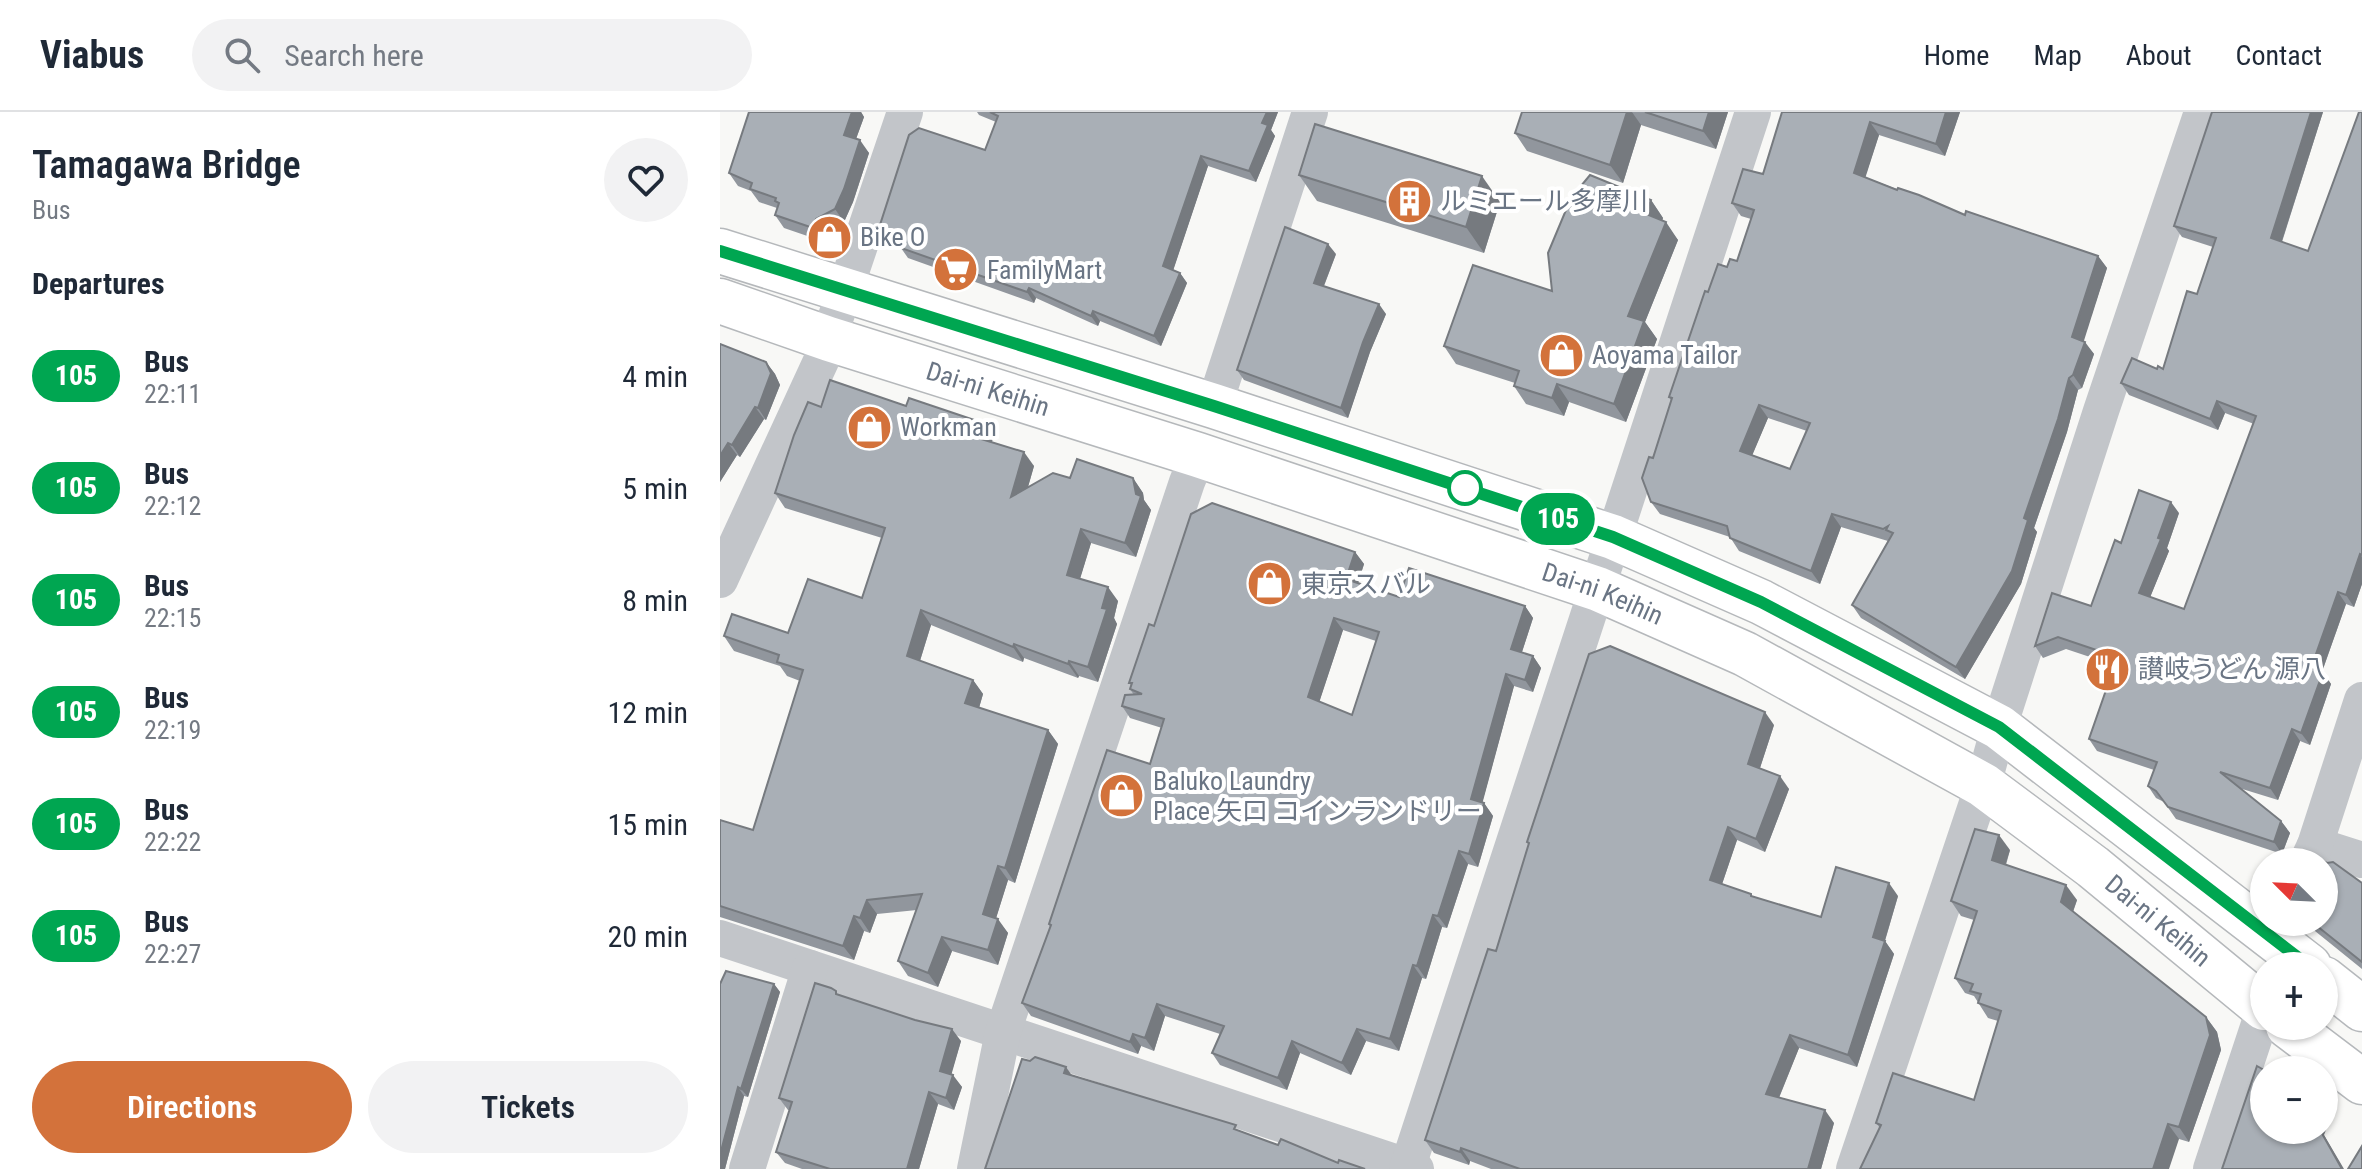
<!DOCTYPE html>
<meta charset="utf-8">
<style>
body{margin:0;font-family:"Roboto Condensed","Noto Sans JP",sans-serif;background:#f2f2f3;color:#1f2937;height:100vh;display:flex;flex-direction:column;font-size:30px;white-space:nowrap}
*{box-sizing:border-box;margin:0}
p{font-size:26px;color:#747a83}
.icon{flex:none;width:44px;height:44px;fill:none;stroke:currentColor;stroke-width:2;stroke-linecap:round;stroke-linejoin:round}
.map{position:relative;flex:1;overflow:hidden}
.panel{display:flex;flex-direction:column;background:#fff;width:720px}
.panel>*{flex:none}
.badge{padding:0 16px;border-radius:26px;font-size:28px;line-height:52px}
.needle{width:52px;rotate:294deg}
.buttons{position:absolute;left:1530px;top:736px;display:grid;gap:16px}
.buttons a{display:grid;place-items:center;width:88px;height:88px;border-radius:50%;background:#fff;box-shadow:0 2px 6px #0004;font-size:40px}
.map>.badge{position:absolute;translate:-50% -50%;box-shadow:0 0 0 4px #fff}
h2{padding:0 32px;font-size:30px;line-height:72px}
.round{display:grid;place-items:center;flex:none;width:84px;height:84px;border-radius:42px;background:#f2f2f3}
.overview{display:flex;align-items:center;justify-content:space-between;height:136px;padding:0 32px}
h1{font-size:38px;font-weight:600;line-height:60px}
.primary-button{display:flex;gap:16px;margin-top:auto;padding:16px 32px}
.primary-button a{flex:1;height:92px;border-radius:48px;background:#d3723b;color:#fff;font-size:32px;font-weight:600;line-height:92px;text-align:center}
.primary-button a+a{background:#f2f2f3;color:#1f2937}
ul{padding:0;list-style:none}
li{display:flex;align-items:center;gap:24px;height:112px;padding:0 32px}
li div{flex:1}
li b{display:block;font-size:30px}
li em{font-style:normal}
li .badge{min-width:88px;font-weight:700;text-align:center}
header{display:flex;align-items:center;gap:48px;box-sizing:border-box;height:112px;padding:0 40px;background:#fff;border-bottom:2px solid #e0e1e3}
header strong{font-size:38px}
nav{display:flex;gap:44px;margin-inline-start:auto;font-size:28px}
.search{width:560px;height:72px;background:#f2f2f3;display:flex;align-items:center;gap:20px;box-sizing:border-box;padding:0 28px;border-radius:44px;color:#747a83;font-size:30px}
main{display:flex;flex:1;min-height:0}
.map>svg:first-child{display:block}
</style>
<header>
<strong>Viabus</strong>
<div class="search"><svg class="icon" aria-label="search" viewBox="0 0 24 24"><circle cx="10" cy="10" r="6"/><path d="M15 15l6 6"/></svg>Search here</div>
<nav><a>Home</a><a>Map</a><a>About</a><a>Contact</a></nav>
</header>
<main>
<section class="panel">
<div class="overview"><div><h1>Tamagawa Bridge</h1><p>Bus</p></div><a class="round"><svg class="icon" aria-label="heart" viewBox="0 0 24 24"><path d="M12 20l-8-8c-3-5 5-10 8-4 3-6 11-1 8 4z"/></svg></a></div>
<h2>Departures</h2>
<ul>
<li><span class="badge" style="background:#00a651;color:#fff">105</span><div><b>Bus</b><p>22:11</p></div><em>4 min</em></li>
<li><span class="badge" style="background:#00a651;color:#fff">105</span><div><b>Bus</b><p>22:12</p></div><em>5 min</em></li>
<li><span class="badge" style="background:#00a651;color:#fff">105</span><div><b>Bus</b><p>22:15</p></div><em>8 min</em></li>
<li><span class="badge" style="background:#00a651;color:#fff">105</span><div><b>Bus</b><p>22:19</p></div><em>12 min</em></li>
<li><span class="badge" style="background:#00a651;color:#fff">105</span><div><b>Bus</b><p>22:22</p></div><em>15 min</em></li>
<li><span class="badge" style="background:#00a651;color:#fff">105</span><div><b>Bus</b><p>22:27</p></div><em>20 min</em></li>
</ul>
<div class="primary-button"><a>Directions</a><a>Tickets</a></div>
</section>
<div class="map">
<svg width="1642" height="1057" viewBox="0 0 1642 1057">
<rect width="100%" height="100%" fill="#f8f8f6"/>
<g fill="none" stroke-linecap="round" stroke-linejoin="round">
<defs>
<g id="highway">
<path d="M0 139 494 294 893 425 1041 490 1279 615 1589 854"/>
<path id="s1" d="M0 189 109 227 478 343 878 477 1025 542 1263 673 1373 755 1544 896"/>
<path d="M1604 867 1642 897"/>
<path d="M1568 914 1642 970"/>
</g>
</defs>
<use href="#highway" stroke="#b5b8bb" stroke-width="47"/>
<g stroke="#c2c5c9" stroke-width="36">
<path d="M494 294 590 0"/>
<path d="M0 468 101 249 185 0"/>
<path d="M1595 733 1642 748"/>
<path d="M1587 750 1595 733 1642 588"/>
<path d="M0 826 696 1057"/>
<path d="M27 1057 90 856"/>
<path d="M255 1057 283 920 467 370 478 343"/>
<path d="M687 1057 1033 0"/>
<path d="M1134 1057 1263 673 1279 615 1381 299 1482 0"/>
<path d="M1491 1057 1544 897"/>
</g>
<use href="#highway" stroke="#fff" stroke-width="44"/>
</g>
<g fill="#91969d" fill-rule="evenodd">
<path d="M29 0H141L144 5 136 27 149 41 133 90 124 110 105 120 102 129 64 116 55 103 57 96 39 90 31 79 18 74 9 61Z"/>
<path d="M257 0H558L551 18 555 24 536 70 488 54 453 158 460 161 467 171 441 234 380 209 378 214 316 186 314 191 188 146 181 136 182 133 167 127 159 116 265 38 276 10 259 3Z"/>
<path d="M802 0H1008L996 37 921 13 903 71 807 39 795 21Z"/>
<path d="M1062 0H1240L1225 44 1159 23 1145 65 1245 103 1378 144 1387 156 1363 229 1374 242 1362 276 1358 278 1347 320 1314 416 1317 420 1301 472 1245 567 1141 506 1132 493 1168 429 1121 415 1100 472 1019 439 1010 425 940 402 931 390 933 346 951 288 949 285 988 180 1007 155 1017 149 1031 107 1021 104 1012 91 1043 62ZM1048 306 1087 319 1070 357 1032 343Z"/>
<path d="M1492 0H1603L1562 130 1588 139 1642 0V472L1634 495 1626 492 1602 560 1611 572 1590 633 1580 629 1558 688 1519 676 1561 709 1570 721 1562 742 1456 707 1444 690 1436 686 1428 674 1434 658 1377 639 1369 627 1389 569 1380 557 1382 549 1346 537 1323 546 1315 534 1371 494 1401 431 1459 401 1447 436 1449 439 1430 485 1464 497 1534 312 1505 301 1498 318 1409 283 1401 271 1437 257H1443L1477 182 1493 135 1462 125 1454 114Z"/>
<path d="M579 63 780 90 764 141 597 89Z"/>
<path d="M931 88 943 106 942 109 958 128 925 210 937 227 906 310 849 290 844 304 806 292 794 274 795 271 736 252 724 234 832 179Z"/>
<path d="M616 142 604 174 666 202 650 240 628 306 524 268 517 258Z"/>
<path d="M0 232 46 250 55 262 60 273 46 308 44 307 20 345 17 343 0 370Z"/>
<path d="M101 295 273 326 272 330 314 354 308 375 350 366H413L423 381 424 388 431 398 416 445 371 431 360 466 398 489 394 506 397 512 378 570 359 564 358 566 304 546 303 550 211 513 200 549 253 568 263 582 259 596 328 618 338 632 295 771 288 768 276 806 288 821 278 853 232 839 218 875 188 864 178 849 197 798 157 802 150 821 144 819 134 848 0 805V708L33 718 80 569 67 564 60 554 14 539 4 524 68 521 142 486 162 426 65 396 55 381Z"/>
<path d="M635 440 644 452 638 471 679 485 805 494 813 506 802 540 813 544 821 556 813 580 794 574 762 691H764L773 704 758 755 748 752 727 816 722 815 706 867 702 866 679 939 646 929 631 963 580 941 567 978 500 953 492 941 500 922 445 904 434 939 421 934 418 942 311 904 302 891 330 815 329 812 430 652 442 616 410 606 402 594 414 583 410 577 411 573 409 571 434 514ZM623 518 656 529 632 603 599 590Z"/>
<path d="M1054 613 1040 656 1069 677 1045 740 1017 728 1002 772 1034 785 1101 805 1178 784 1165 829 1174 842 1137 955 1079 936 1059 986 1114 1011 1101 1057H771L750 1049 749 1053 714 1041 705 1028 776 839 809 733 807 730Z"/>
<path d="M1290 738 1286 753 1357 788 1353 800 1486 905 1497 920 1501 938 1469 1030 1459 1027 1160 1016 1156 1011 1254 988 1278 909 1268 906 1254 884 1245 881 1235 866 1254 808 1241 804 1231 789Z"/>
<path d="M1642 771V857L1595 819 1589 810H1604Z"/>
<path d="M0 872H54L60 880 28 985 24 984 5 1057H0Z"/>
<path d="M119 883 241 929 231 962 242 975 234 998 218 992 199 1057H82L65 1051 56 1040 70 998H68L59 986Z"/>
</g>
<g fill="#767a7f">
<path d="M132 0H141L144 5 133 35 124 23Z"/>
<path d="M547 0H558L551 18 555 24 536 70 529 59 542 11Z"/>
<path d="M907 0H912L921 13 903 71 890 53Z"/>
<path d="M989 0H1008L996 37 983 19Z"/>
<path d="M1226 0H1240L1225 44 1216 32Z"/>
<path d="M1591 0H1603L1559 138 1551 126Z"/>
<path d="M1150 10 1159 23 1143 73 1134 61Z"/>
<path d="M140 28 149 41 133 90 124 110 115 97Z"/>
<path d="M481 44 488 54 451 165 443 154Z"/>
<path d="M762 64 780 90 764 141 746 115Z"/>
<path d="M931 88 943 106 938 120 926 102Z"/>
<path d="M96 107 105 120 102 129 93 116Z"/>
<path d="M946 110 958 128 925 210 937 227 906 310 894 292 908 204Z"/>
<path d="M608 132 616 142 601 181 594 171Z"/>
<path d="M1378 144 1387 156 1361 238 1352 225Z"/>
<path d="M460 161 467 171 441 234 434 224Z"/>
<path d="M309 176 316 186 314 191 307 180Z"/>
<path d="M659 192 666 202 650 240 628 306 621 296 643 230Z"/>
<path d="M373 199 380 209 378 214 371 204Z"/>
<path d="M1365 230 1374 242 1362 276 1353 263Z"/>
<path d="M46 250 55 262 60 273 46 308 38 296Z"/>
<path d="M1349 266 1358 278 1347 320 1314 416 1317 420 1301 472 1245 567 1236 555 1304 406Z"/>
<path d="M837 272 849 290 844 304 832 286Z"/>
<path d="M1497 289 1505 301 1498 318 1490 307Z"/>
<path d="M1039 293 1048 306 1029 351 1020 339Z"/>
<path d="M35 295 44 307 20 345 12 333Z"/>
<path d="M263 311 273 326 268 340 258 326Z"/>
<path d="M8 331 17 343 0 370V344Z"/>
<path d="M304 340 314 354 301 399 291 385Z"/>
<path d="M413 366 423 381 424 388 431 398 416 445 405 431 416 382Z"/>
<path d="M1451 390 1459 401 1447 436 1449 439 1427 493 1419 481Z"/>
<path d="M1112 402 1121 415 1100 472 1091 459Z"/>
<path d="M361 417 371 431 357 477 347 463Z"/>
<path d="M635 440 644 452 635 480 626 467Z"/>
<path d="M1640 442 1642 445V472L1634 495 1626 483Z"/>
<path d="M388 475 398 489 394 506 397 512 378 570 368 555Z"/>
<path d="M1618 480 1626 492 1599 568 1591 556Z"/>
<path d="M805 494 813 506 799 549 791 537Z"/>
<path d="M201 498 211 513 197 558 187 544Z"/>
<path d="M614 506 623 518 597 597 588 585Z"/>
<path d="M294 532 304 546 303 550 293 535Z"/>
<path d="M813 544 821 556 813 580 805 568Z"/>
<path d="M349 549 359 564 358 566 348 552Z"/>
<path d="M1603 560 1611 572 1590 633 1581 621Z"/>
<path d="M786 562 794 574 760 700 751 687Z"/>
<path d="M253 568 263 582 256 606 245 591Z"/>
<path d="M1045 600 1054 613 1037 665 1028 652Z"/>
<path d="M1572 617 1580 629 1558 688 1550 676Z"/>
<path d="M328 618 338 632 295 771 285 756Z"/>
<path d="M1060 664 1069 677 1045 740 1036 727Z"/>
<path d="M764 691 773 704 758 755 749 742Z"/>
<path d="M1561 709 1570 721 1562 742 1554 730Z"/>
<path d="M1008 715 1017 728 999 781 990 768Z"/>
<path d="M1279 723 1290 738 1282 763 1272 748Z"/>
<path d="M739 739 748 752 727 816 718 804Z"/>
<path d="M278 754 288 768 273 816 263 802Z"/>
<path d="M1169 771 1178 784 1162 838 1153 825Z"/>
<path d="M1346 773 1357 788 1351 805 1341 790Z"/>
<path d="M147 788 157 802 150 821 140 806Z"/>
<path d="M713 803 722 815 706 867 697 854Z"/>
<path d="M134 804 144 819 134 848 123 834Z"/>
<path d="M278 807 288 821 278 853 268 838Z"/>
<path d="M222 825 232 839 218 875 208 861Z"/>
<path d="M1165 829 1174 842 1137 955 1128 943Z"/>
<path d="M693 853 702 866 679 939 670 927Z"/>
<path d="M54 872 60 880 28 985 21 977Z"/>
<path d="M437 892 445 904 434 939 425 926Z"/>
<path d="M1486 905 1497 920 1501 938 1469 1030 1459 1015Z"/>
<path d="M232 917 241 929 229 971 220 959Z"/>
<path d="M637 917 646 929 631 963 622 951Z"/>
<path d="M413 922 421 934 418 942 410 930Z"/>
<path d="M1070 923 1079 936 1055 995 1046 982Z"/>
<path d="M572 929 580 941 567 978 558 966Z"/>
<path d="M346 955 353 965 344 961Z"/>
<path d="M233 963 242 975 234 998 226 986Z"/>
<path d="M18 975 24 984 5 1057H0V1043Z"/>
<path d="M209 980 218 992 199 1057H187Z"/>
<path d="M1105 998 1114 1011 1101 1057H1088Z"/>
<path d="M1604 999 1610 1007 1604 1023 1624 1057H1622L1599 1018H1604Z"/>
<path d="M1448 1012 1459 1027 1449 1057H1433Z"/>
<path d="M741 1036 750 1049 749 1053 740 1040Z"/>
</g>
<g fill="#a9afb6" stroke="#767a7f" stroke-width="2" fill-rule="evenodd">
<path d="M29 0H132L124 23 140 28 124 77 115 97 96 107 93 116 55 103 59 91 55 89 56 86 30 77 32 71 9 61Z"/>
<path d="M270 0H547L542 11 548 13 529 59 481 44 443 154 460 161 434 224 373 199 371 204 309 176 307 180 181 136 184 127 159 116 189 23 199 16 265 38 278 4Z"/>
<path d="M802 0H907L890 53 795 21Z"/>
<path d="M925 0H989L983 19Z"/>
<path d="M1062 0H1226L1216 32 1150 10 1134 61 1177 78 1178 76 1199 83 1245 103 1246 99 1378 144 1352 225 1365 230 1353 263 1349 266 1338 307 1304 406 1308 408 1292 459 1236 555 1132 493 1173 421 1166 418 1168 414 1163 417 1112 402 1091 459 1010 426 1007 414 931 390 922 366 929 345 933 346 952 286 949 285 985 179 988 180 998 152 1007 155 1010 147 1017 149 1034 98 1012 91 1023 57 1043 62ZM1039 293 1090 311 1070 357 1020 339Z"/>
<path d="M1492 0H1591L1551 126 1588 139 1639 0H1642V443L1640 442 1626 483 1618 480 1591 556 1603 560 1581 621 1572 617 1550 676 1500 660 1561 709 1554 730 1448 695 1436 679 1428 674 1437 650 1369 627 1392 561 1380 557 1385 541 1338 525 1315 534 1332 481 1371 494 1395 428 1401 431 1419 378 1451 390 1438 426 1441 427 1419 481 1464 497 1536 304 1497 289 1490 307 1401 271 1412 246 1437 257 1438 254 1443 257 1467 179 1477 182 1496 126 1454 114Z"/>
<path d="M595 12 762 64 746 115 579 63Z"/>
<path d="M870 63 931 88 926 102 946 110 908 204 924 209 894 292 837 272 832 286 794 274 799 259 724 234 753 153 832 179 828 141 851 86Z"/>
<path d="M565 115 608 132 594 171 659 192 643 230 621 296 517 258Z"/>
<path d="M0 232 46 250 51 261 38 296 35 295 12 333 8 331 0 344Z"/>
<path d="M110 268 186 294 189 286 263 311 258 326 304 340 291 385 333 361 350 366 357 347 413 366 416 382 421 384 405 431 361 417 347 463 388 475 382 496 387 497 368 555 349 549 348 552 294 532 293 535 201 498 187 544 253 568 245 591 328 618 285 756 278 754 263 802 278 807 268 838 222 825 208 861 178 849 202 782 147 788 140 806 134 804 123 834 0 794V708L33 718 83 558 57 550 59 543 4 524 12 502 68 521 88 467 142 486 165 416 55 381 74 323 88 290 101 295Z"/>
<path d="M492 391 635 440 626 467 679 485 689 456 805 494 791 537 813 544 805 568 786 562 751 687 764 691 749 742 739 739 718 804 713 803 697 854 693 853 670 927 637 917 622 951 572 929 558 966 492 941 504 914 437 892 425 926 413 922 410 930 302 891 331 813 329 812 387 638 430 652 444 607 402 594 405 583 422 582 410 577 412 571H409L429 512 434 514 471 402ZM614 506 659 520 632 603 588 585Z"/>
<path d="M890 534 1045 600 1028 652 1060 664 1036 727 1008 715 990 768 1031 782V784L1101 805 1116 755 1169 771 1153 825 1165 829 1128 943 1070 923 1046 982 1105 998 1088 1057H800L741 1036 740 1040 705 1028 768 837 776 839 809 731 807 730 869 542Z"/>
<path d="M1255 717 1279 723 1272 748 1346 773 1341 790 1486 905 1490 923 1459 1015 1448 1012 1433 1057H1140L1161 1013 1156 1011 1173 961 1254 988 1281 899 1258 891 1261 882 1250 879 1253 872 1235 866 1257 799 1231 789Z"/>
<path d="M1595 745 1607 751 1613 750 1642 771V850L1592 810H1604V750H1590Z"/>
<path d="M6 859 54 872 21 977 18 975 0 1043V872Z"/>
<path d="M95 871 111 876 116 879V882L195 908 232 917 220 959 233 963 226 986 209 980 187 1057H110L56 1040 72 990 59 986Z"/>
<path d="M315 945 346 955 344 961 516 1013 514 1017 558 1033 561 1027 618 1051 619 1048 645 1057H265L302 947 310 949Z"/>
<path d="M1537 954 1544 958V1018H1600L1622 1057H1502Z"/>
<path d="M1642 1034V1057H1628Z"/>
</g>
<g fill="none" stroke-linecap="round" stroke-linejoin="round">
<defs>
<path id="line" d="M0 139 494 294 893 425 1041 490 1279 615 1589 854"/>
</defs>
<use href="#line" stroke="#fff" stroke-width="18"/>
<use href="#line" stroke="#00a651" stroke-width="12"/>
</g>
<defs>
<symbol id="building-disc" viewBox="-11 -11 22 22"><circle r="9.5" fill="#d3723b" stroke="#fff"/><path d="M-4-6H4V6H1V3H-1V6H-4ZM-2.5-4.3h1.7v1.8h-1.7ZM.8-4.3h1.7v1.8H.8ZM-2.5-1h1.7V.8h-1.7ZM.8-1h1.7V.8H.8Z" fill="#fff"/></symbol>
<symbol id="shop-disc" viewBox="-11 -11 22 22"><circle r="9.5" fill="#d3723b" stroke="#fff"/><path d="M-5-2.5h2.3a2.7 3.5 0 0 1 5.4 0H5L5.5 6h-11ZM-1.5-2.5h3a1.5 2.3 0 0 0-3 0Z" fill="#fff"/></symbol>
<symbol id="supermarket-disc" viewBox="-11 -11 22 22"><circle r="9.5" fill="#d3723b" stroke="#fff"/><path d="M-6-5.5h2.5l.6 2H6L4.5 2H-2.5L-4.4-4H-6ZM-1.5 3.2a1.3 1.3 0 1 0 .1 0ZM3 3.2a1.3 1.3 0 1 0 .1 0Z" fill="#fff"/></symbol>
<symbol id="restaurant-disc" viewBox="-11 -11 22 22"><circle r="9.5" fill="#d3723b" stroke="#fff"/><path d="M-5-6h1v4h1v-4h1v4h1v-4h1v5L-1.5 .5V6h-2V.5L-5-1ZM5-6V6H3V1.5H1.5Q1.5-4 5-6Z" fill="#fff"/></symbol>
</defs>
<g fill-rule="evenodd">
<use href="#building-disc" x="664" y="64" width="51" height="51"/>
<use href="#shop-disc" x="84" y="100" width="51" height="51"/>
<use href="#supermarket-disc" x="210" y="132" width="51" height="51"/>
<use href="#shop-disc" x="816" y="218" width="51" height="51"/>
<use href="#shop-disc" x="124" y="290" width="51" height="51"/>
<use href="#shop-disc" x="524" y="446" width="51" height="51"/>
<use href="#restaurant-disc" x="1362" y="532" width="51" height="51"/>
<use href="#shop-disc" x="376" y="658" width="51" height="51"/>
</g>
<circle fill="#fff" stroke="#00a651" stroke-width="4" cx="745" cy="376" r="16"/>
<g text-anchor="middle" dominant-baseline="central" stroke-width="8" stroke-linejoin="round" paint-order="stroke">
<g font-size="26" fill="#6a7584" stroke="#fff" text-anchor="start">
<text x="720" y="89">ルミエール多摩川</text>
<text x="140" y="125">Bike O</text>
<text x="267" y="158">FamilyMart</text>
<text x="872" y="243">Aoyama Tailor</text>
<text x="180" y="315">Workman</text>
<text x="581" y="472">東京スバル</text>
<text x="1418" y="557">讃岐うどん 源八</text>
<text x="433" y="669">Baluko Laundry<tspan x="433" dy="30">Place 矢口 コインランドリー</tspan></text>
</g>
<g font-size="26" fill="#6a7584" stroke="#fff">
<text stroke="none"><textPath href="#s1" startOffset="282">Dai-ni Keihin</textPath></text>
<text stroke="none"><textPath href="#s1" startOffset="930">Dai-ni Keihin</textPath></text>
<text stroke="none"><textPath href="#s1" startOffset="1578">Dai-ni Keihin</textPath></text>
</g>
</g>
</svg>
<div class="buttons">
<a><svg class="needle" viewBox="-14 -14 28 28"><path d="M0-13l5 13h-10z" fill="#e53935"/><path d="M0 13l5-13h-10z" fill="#747a83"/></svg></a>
<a>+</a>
<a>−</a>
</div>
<b class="badge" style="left:838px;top:407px;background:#00a651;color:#fff">105</b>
</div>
</main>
